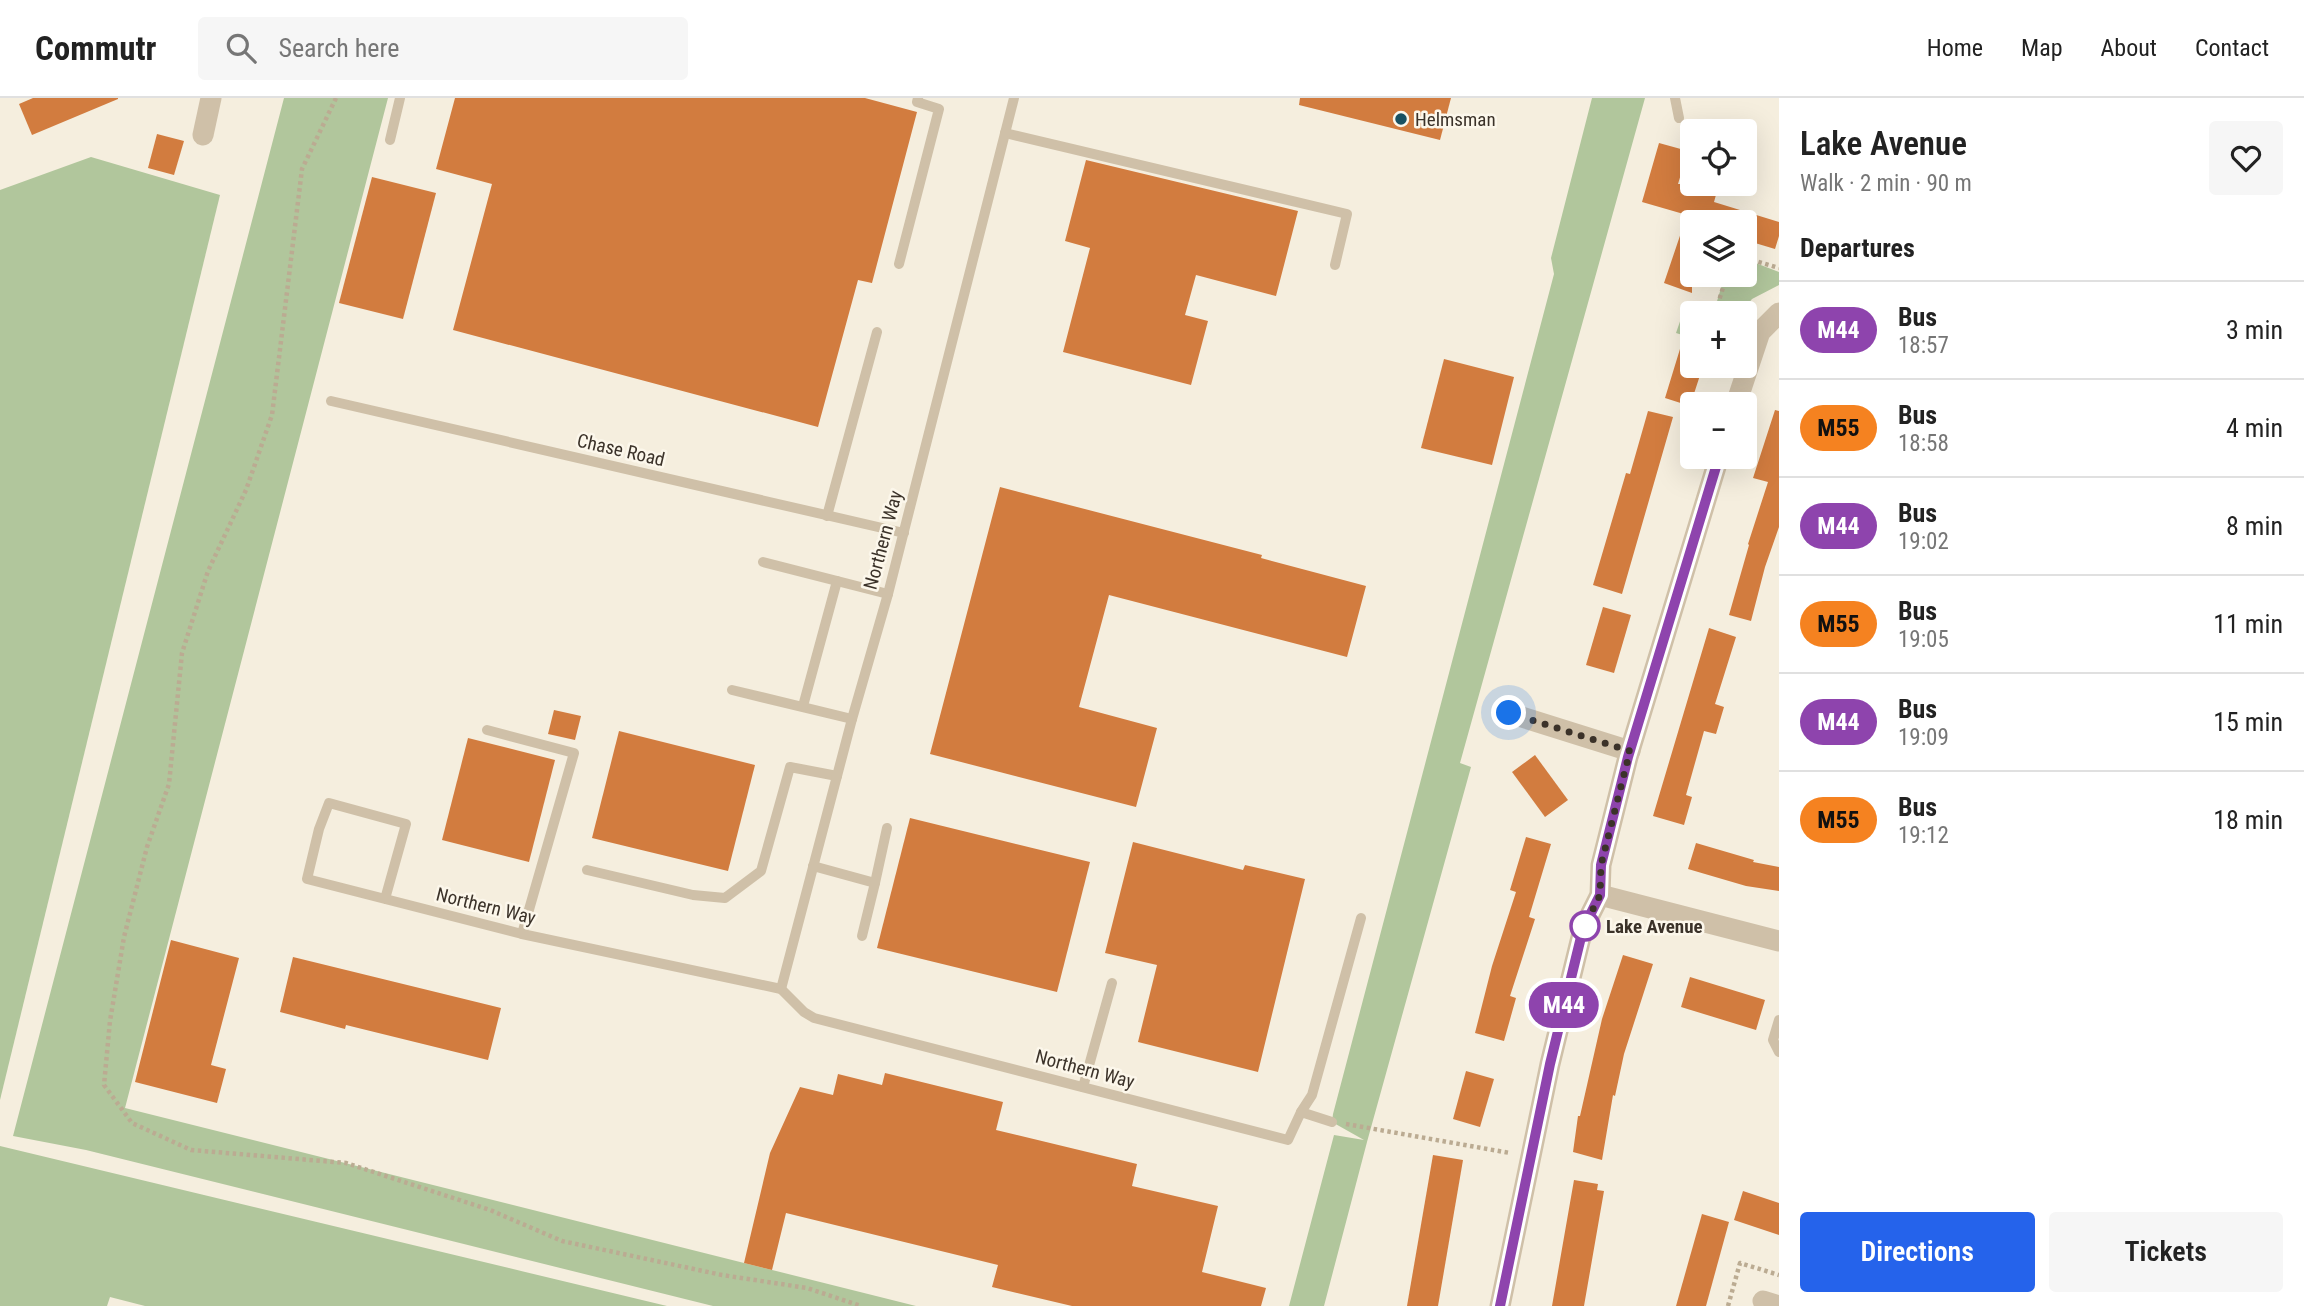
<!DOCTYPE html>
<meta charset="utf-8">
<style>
body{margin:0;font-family:"Roboto Condensed",sans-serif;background:#f6f6f6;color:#222;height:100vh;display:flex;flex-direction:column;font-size:26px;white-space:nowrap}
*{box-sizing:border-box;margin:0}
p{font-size:23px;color:#767676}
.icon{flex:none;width:38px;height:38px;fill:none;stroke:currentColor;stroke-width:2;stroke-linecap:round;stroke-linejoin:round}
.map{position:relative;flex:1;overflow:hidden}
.drawer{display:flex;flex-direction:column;background:#fff;width:525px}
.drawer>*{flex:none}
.badge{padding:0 14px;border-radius:23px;font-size:24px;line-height:46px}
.fabs{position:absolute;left:1680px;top:21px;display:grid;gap:14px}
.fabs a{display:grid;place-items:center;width:77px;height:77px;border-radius:7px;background:#fff;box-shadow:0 7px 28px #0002;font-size:35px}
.you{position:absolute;width:35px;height:35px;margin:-18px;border:5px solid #fff;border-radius:50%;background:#1a73e8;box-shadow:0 0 0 10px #1a73e833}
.map>.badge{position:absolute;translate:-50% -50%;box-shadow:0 0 0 4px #fff}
h2{padding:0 21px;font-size:26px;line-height:63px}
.round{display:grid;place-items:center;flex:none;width:74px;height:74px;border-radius:7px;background:#f6f6f6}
.head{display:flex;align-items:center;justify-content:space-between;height:119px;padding:0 21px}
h1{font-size:33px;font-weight:600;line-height:52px}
.primary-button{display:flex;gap:14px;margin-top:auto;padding:14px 21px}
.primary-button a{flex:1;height:80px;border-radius:7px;background:#2563eb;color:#fff;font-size:28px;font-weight:600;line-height:80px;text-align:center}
.primary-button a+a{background:#f6f6f6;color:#222}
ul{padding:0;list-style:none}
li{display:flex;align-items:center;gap:21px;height:98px;padding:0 21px;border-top:2px solid #e0e0e0}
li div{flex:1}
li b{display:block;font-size:26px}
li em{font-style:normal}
li .badge{min-width:77px;font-weight:700;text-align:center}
header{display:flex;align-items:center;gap:42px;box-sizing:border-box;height:98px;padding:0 35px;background:#fff;border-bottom:2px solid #e0e0e0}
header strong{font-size:33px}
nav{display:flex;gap:38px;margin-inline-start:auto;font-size:24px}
.search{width:490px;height:63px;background:#f6f6f6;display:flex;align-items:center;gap:18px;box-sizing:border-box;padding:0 24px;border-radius:7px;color:#767676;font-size:26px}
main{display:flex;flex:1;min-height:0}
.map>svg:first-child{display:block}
</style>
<header>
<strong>Commutr</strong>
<div class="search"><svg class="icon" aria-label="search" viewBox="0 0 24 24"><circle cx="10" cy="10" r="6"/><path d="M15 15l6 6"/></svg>Search here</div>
<nav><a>Home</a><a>Map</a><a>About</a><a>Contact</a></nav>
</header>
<main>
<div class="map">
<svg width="1779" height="1208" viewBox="0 0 1779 1208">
<rect width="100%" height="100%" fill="#f5eede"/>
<g fill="#b1c69c">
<path d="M284 0H388L125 1010 916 1208H713L86 1052 13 1038Z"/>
<path d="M1592 0H1645L1460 665 1471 669 1367 1044 1324 1208H1289L1334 1037 1364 1042 1332 1024 1333 1016 1554 176 1551 160Z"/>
<path d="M91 59 220 97 0 1002V92Z"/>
<path d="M1745 161 1779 174V187L1752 201 1741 215H1692V240L1676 235 1687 203 1714 213 1725 177H1745Z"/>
<path d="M0 1048 667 1208H145L110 1199 107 1208H0Z"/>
</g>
<g fill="#d27c3f">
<path d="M33 0H118V1L32 37 19 6Z"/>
<path d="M455 0H865L917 14 872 185 858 182 818 329 453 232 492 86 436 71Z"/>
<path d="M1300 0H1451L1440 42 1299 7Z"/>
<path d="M157 36 184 43 174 77 148 70Z"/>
<path d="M1659 45 1688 53 1678 86H1719L1714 104 1779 124V138L1775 151 1745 142V124H1692V195L1664 185 1687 117 1642 104Z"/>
<path d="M1086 62 1298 113 1276 198 1196 177 1185 217 1208 223 1191 287 1063 254 1090 150 1065 143Z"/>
<path d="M372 79 436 95 403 221 339 205Z"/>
<path d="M1687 228 1692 229V268H1703L1690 308 1665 300Z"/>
<path d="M1444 261 1514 279 1492 367 1421 350Z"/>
<path d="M1775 312 1779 313V429L1765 469 1751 523 1729 517 1749 447 1748 446 1768 384 1753 380Z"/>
<path d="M1648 313 1673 319 1622 496 1593 487 1626 375 1630 376Z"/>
<path d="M1000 389 1262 457 1261 460 1366 488 1347 559 1109 497 1079 609 1157 630 1136 709 930 656Z"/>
<path d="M1603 509 1631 517 1614 575 1586 567Z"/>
<path d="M1709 530 1736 539 1715 606 1724 609 1716 636 1704 633 1686 697 1692 699 1684 727 1653 718Z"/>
<path d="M554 612 581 618 575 642 548 636Z"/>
<path d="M619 633 755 667 728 773 592 740Z"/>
<path d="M468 640 555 662 529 764 442 742Z"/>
<path d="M1535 657 1568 702 1545 719 1512 674Z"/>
<path d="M910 720 1090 764 1057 894 877 850Z"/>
<path d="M1526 739 1551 746 1529 819 1535 821 1510 898 1516 900 1504 943 1475 935 1492 868 1516 794 1510 792Z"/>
<path d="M1133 744 1243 772 1245 767 1305 781 1258 974 1138 944 1157 867 1105 855Z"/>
<path d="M1696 745 1754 762 1753 764 1779 769V793L1746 788 1688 771Z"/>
<path d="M171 842 239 860 211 967 226 971 217 1005 135 984Z"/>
<path d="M1623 857 1653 866 1624 956 1615 998 1613 997 1602 1062 1573 1054 1578 1018H1580L1602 921Z"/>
<path d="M293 859 501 910 488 962 346 927 345 931 280 914Z"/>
<path d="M1690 879 1765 902 1756 932 1681 909Z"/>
<path d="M1466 973 1494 981 1480 1029 1453 1021Z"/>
<path d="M885 975 1003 1004 996 1032 1137 1066 1132 1088 1218 1108 1202 1174 1266 1190 1261 1208H1072L992 1189 998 1167 786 1115 772 1172 744 1165 770 1055 800 989 833 997 838 976 882 987Z"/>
<path d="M1433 1057 1463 1062 1438 1208H1407Z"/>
<path d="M1574 1082 1598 1086 1597 1092 1604 1093 1584 1208H1552Z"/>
<path d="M1743 1093 1779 1105V1137L1734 1122Z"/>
<path d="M1702 1116 1729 1124 1706 1208H1676Z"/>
</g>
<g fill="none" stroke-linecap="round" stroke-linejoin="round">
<g stroke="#bbab92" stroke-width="4.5" stroke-dasharray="3.5 3.5" stroke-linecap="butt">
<path d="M336 0 302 71 272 317 246 392 208 473 182 555 169 686 147 749 124 839 110 923 104 987 132 1025 191 1052 346 1065 490 1112 562 1143 722 1177 807 1190 861 1208"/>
<path d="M1745 160 1779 170"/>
<path d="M1727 177 1717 209 1729 215"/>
<path d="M1346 1026 1510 1055"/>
<path d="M1728 1208 1740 1165 1779 1177"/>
</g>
<g stroke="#cfc0a8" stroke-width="10">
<path d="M1675 0 1679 20"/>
<path d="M1005 35 1347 116 1335 167"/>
<path d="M390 42 400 0"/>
<path d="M899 166 939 11 917 4 918 0"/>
<path d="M331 303 904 435"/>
<path d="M827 418 877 234"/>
<path d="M763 464 888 496"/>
<path d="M732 592 852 621"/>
<path d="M803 608 837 483"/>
<path d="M487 632 574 655 522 836"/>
<path d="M813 768 875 785 862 838"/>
<path d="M587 772 693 797 725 800 761 773 790 669 837 678"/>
<path d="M875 785 887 730"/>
<path d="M385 801 406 726 329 705 319 731 307 781 522 836 781 891 804 914 814 920 1288 1042 1301 1014 1332 1024"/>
<path d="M781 891 852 621 888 496 1014 0"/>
<path d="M1779 922 1773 942 1779 954"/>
<path d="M1083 989 1112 885"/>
<path d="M1301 1014 1312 997 1361 820"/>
</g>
<g stroke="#cfc0a8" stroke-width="21">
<path d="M203 37 211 0"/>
<path d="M1736 306 1760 234 1779 215"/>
<path d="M1509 615 1630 653"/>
<path d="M1600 797 1779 843"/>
<path d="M1763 1203 1779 1208"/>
<path d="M1500 1208 1550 966 1583 831 1600 797 1601 767 1628 659 1719 359"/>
</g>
</g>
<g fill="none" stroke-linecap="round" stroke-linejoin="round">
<defs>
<path id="line" d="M1500 1208 1550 966 1583 831 1600 797 1601 767 1628 659 1719 359"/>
</defs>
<use href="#line" stroke="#fff" stroke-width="16"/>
<use href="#line" stroke="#8e44ad" stroke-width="10"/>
<path stroke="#3b3229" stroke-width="7" stroke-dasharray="0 12.6" d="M1509 615 1630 653 1601 767 1600 797 1583 831 1585 828"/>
</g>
<circle fill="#195162" stroke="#fcf7eb" stroke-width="2.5" cx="1401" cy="21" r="7"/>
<circle fill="#fff" stroke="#8e44ad" stroke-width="3.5" cx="1585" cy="828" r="14"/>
<g text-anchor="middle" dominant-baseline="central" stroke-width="5" stroke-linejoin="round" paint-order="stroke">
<g font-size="19" fill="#3b3229" stroke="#fcf7eb" text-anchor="start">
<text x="1415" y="21">Helmsman</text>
</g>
<g font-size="19" fill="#3b3229" stroke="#fcf7eb">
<text transform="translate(621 352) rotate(13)">Chase Road</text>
<text transform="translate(883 442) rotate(-75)">Northern Way</text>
<text transform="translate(486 808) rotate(14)">Northern Way</text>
<text transform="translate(1085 971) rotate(15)">Northern Way</text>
</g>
<g font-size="19" font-weight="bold" fill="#3b3229" stroke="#fcf7eb" text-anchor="start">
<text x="1606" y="828">Lake Avenue</text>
</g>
</g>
</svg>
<div class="fabs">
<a><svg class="icon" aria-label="locate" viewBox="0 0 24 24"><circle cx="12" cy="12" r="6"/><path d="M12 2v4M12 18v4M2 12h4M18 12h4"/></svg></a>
<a><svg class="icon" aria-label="layers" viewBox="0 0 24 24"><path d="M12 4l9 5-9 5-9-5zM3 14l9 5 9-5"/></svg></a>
<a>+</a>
<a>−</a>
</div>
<div class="you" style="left:1509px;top:615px"></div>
<b class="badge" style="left:1564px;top:907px;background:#8e44ad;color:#fff">M44</b>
</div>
<section class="drawer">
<div class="head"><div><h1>Lake Avenue</h1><p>Walk · 2 min · 90 m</p></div><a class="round"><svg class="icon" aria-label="heart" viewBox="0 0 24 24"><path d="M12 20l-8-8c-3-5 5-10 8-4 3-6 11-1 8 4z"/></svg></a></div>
<h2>Departures</h2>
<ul>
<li><span class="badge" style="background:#8e44ad;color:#fff">M44</span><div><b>Bus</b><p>18:57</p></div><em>3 min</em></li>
<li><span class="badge" style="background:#f58220;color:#111">M55</span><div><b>Bus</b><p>18:58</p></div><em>4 min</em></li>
<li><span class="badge" style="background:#8e44ad;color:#fff">M44</span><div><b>Bus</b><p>19:02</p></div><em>8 min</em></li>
<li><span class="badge" style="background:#f58220;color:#111">M55</span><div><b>Bus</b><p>19:05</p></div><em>11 min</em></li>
<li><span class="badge" style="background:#8e44ad;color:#fff">M44</span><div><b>Bus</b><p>19:09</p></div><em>15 min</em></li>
<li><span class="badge" style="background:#f58220;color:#111">M55</span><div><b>Bus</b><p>19:12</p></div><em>18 min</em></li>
</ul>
<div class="primary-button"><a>Directions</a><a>Tickets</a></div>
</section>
</main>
